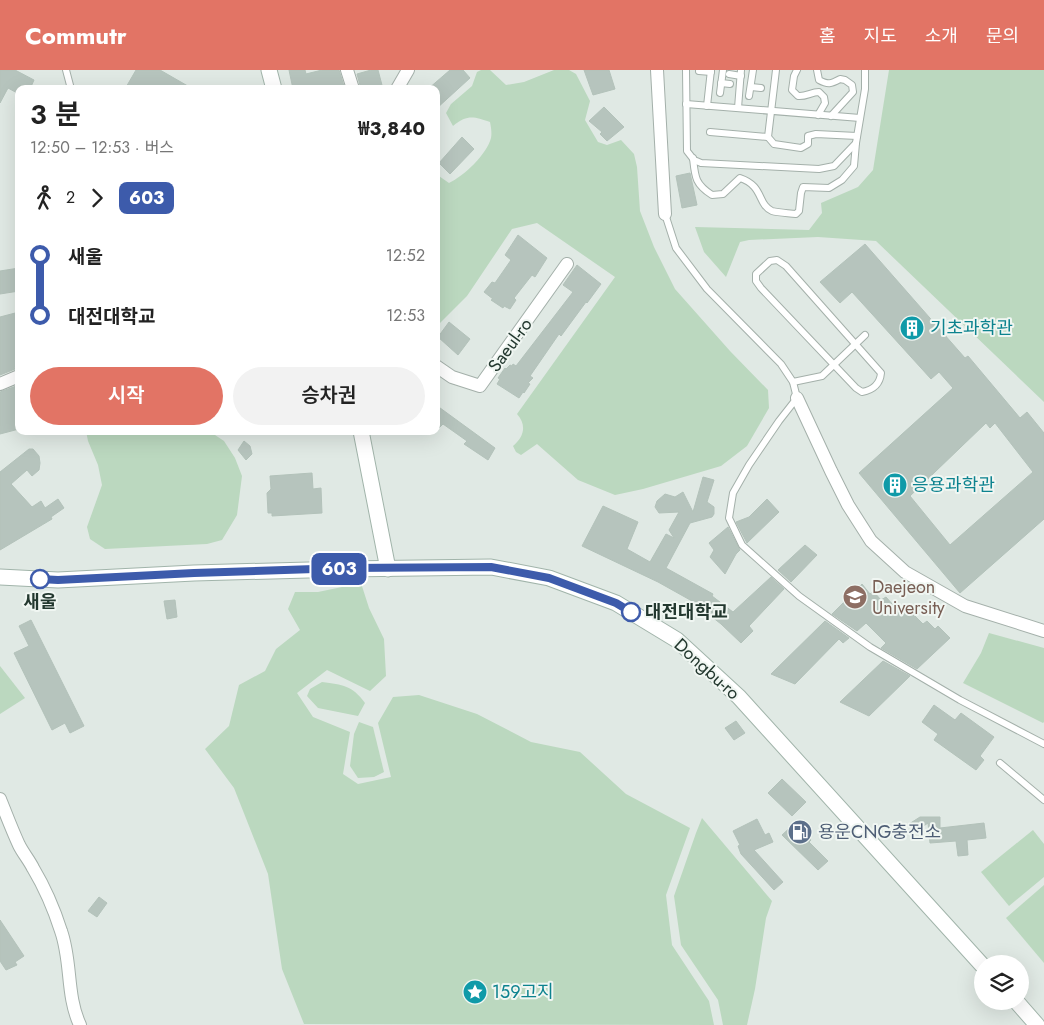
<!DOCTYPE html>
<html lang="ko">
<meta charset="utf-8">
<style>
body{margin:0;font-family:Jost,"Noto Sans KR",sans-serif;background:#f2f2f2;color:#222;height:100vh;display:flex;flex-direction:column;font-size:19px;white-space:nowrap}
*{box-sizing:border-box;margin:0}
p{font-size:16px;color:#767676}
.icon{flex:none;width:28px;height:28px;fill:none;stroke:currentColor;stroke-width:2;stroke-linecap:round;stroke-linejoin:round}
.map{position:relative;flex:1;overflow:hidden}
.details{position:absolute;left:15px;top:15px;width:425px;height:350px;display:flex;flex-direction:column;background:#fff;border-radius:10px;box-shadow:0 5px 20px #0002}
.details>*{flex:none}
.badge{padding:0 10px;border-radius:8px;font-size:18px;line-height:32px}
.buttons{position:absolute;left:974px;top:885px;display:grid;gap:10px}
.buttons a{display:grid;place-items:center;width:55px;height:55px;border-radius:50%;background:#fff;box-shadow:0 5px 20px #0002;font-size:25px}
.map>.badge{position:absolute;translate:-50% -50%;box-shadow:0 0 0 2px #fff}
.legs{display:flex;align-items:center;gap:8px;height:55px;padding:0 15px;font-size:16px}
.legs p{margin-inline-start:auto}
.overview{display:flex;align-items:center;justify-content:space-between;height:85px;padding:0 15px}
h1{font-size:28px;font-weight:600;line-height:38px}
.action{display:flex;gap:10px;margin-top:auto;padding:10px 15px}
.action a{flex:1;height:58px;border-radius:30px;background:#e27465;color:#fff;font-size:20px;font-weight:600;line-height:58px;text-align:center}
.action a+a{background:#f2f2f2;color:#222}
ul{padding:0 15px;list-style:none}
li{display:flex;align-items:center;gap:18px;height:60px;font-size:19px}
li i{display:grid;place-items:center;width:8px;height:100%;margin:0 6px;background:currentColor}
li i::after{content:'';width:12px;height:12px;margin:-6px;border:4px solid;border-radius:50%;background:#fff}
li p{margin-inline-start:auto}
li:first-child i{background:linear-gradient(#0000 50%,currentColor 0)}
li:last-child i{background:linear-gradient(currentColor 50%,#0000 0)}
header{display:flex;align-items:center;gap:30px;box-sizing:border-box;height:70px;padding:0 25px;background:#e27465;color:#fff}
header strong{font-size:24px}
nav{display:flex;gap:28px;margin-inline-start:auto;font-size:18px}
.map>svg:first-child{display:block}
</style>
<header>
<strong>Commutr</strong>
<nav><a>홈</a><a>지도</a><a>소개</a><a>문의</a></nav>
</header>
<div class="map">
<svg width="1044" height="955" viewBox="0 0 1044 955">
<rect width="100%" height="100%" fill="#e0e9e4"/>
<g fill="#bbd8bf">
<path d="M481 0H490L506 15 524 12 554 0H569L576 4 590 31 585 50 598 72 607 75 621 70 634 84 637 97 640 141 654 177 675 219 730 281 768 320 769 338 747 376 721 396 643 419 615 425 578 410 537 374 521 385 516 382 513 376C524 367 527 355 517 344L615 207 537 153 512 159 467 226 436 257V104L449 113C464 106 487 84 491 68 492 63 491 57 490 52 474 47 468 44 453 56L446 43 451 34 472 16 477 2Z"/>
<path d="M889 0H1044V332L876 171 818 167 749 170 740 172 726 207 704 182 695 157 809 160 822 143 821 133 858 117 873 100Z"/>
<path d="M86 361H209L224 371 235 388 242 406 237 445 222 470 207 474 105 479 90 469 87 457 102 415 98 395 88 371Z"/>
<path d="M361 513 369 538 384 569 386 606 370 621 327 600 297 623 313 647 350 662 343 704 358 714 391 707 378 653 393 627 419 625 477 644 531 672 580 682 626 724 690 758 666 825 672 875 709 931 714 955 304 954 282 899 268 804 234 718 205 679 229 656 239 615 265 601 276 579 300 560 288 539 295 522H318Z"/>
<path d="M989 563 1044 578V652L1043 653 963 613 981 583Z"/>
<path d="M0 596 25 628 0 644Z"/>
<path d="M322 612C343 615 352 615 365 633L358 646 318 638 307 626 310 619Z"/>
<path d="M359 652 373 657 384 702 374 707 358 708 350 696 354 664Z"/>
<path d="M702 748 772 831 766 848 755 919 747 955H723L718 930 681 875 674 826 696 763Z"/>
<path d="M1033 760 1044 774V807L1009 836 981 802Z"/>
<path d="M1044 815V893L1006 848Z"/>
</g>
<g fill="#b6c4bd" stroke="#b3c2ba" fill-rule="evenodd">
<path d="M0 0H15L34 10 30 19H19V24L8 18 0 33Z"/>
<path d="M136 0H160L193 19H125Z"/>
<path d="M289 0H305L306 4 322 0H339L344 16 335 19H293Z"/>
<path d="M371 0H378L383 19H361L357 4Z"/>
<path d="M450 0H463L470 8 436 39V19H428Z"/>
<path d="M584 0H609L615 19 593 25Z"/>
<path d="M604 37 624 57 607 71 600 64 602 62 589 51Z"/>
<path d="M462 67 474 79 450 104 439 93Z"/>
<path d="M690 103 697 135 682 138 676 106Z"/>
<path d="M518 165 547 188 535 207 532 205 514 228 516 230 510 239 504 236 503 238 491 230 493 229 484 222 492 212 495 213 511 190 505 185Z"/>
<path d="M865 174 965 288 968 286 1020 348 1027 342 1044 363V449L960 523 859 403 953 318 939 302 931 309 852 222 840 233 820 212ZM986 353 990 358 995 353 1033 402 950 475 910 426Z"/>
<path d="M577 195 601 214 587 233 586 232 561 266 559 264 530 306 533 308 528 313 530 314 524 323 523 322 519 328 497 314 500 309 498 308 505 298 506 299 510 295 512 296 513 294 516 296 573 222 563 215Z"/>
<path d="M19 198V221L0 224V201Z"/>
<path d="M19 242V296L14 297 15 299 0 305V247Z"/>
<path d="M449 252 470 269 458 285 438 267Z"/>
<path d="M19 315V359L0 364V322Z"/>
<path d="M436 335 495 378 488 390 464 374 467 371 443 354 436 361Z"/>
<path d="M244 371 250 376 252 384 246 390 238 380Z"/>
<path d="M29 379H33L39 386 40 393 39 400 32 406 27 400 11 414 32 437 41 431 45 438 58 429 64 438 51 447 52 449 0 480V402Z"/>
<path d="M312 403 313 419 321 418 322 443 272 446V443H268L267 423 271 419 270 406Z"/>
<path d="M703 407 714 410 707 432 714 437V444L712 447 690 453 666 498 713 524 712 526 733 542 771 507 784 519 749 556 753 561 741 573 721 554 692 531 658 512 582 476 603 436 638 452 627 479 650 492 666 464 674 468 669 460 679 442 659 443 655 437 657 431 665 424 675 427 683 422 693 442Z"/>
<path d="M767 429 779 442 747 473 736 452 749 447Z"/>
<path d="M728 457 740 480 736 484 725 504 710 487 714 480 709 473Z"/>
<path d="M805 475 817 485 791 512 778 500Z"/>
<path d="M862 514 870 524 873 521 881 530 886 527 894 536 897 534 909 547 913 544 923 554 927 551 935 559 938 556 950 568 917 599 881 578 886 573 866 553 857 561 832 544Z"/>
<path d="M175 530 177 547 167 549 164 531Z"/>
<path d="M31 550 84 656 70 663 65 653 52 660 14 583 29 576 19 556Z"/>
<path d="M825 551 849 568 843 573 839 569 795 614 771 604Z"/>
<path d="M883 591 910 606 869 646 840 632Z"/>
<path d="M934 635 955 650 961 643 994 667 980 686 984 690 976 700 934 670 938 664 922 652Z"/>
<path d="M736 651 745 663 734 670 725 658Z"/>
<path d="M782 709 806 732 792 746 768 723Z"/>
<path d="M920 747H940V758L984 753 986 768 967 770 968 785 958 786 956 771 930 773 928 753 915 762 909 754Z"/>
<path d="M757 749 765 765 769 763 773 772 754 780 783 812 774 820 741 784 738 776 740 775 733 761Z"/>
<path d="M795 753 811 770 809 772 828 791 818 800 782 765Z"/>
<path d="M99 827 107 833 97 847 88 841Z"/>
<path d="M0 850 24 886 15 892 17 895 6 900 0 891Z"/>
</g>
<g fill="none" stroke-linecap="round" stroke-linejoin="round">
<defs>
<g id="lane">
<path d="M66 0 71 19"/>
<path d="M686 0 687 81 694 90 701 93 819 99 834 96 856 73 865 19V0"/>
<path d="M776 0 768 67 774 74 801 78 808 74V66L816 64 857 66"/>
<path d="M797 0 794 6 792 20 798 26C806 27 811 22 819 22L824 27 825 33 818 45"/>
<path d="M817 0 819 10C828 15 831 14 840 9L845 10 852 15 853 22 831 46"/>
<path d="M699 1 711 2"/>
<path d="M729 4 741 6"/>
<path d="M721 13 730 14"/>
<path d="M751 17 761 18"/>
<path d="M720 23 723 0"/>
<path d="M749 26 753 0"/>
<path d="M686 34 860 48"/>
<path d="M707 36 711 0"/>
<path d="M738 38 741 0"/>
<path d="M710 62 768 67"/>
<path d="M693 88C695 107 695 114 712 125L723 124 740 108C764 116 757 134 772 141 779 143 789 143 796 144L799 141 801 123 803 117 829 118 842 110 854 96 856 73"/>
<path d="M665 144 676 178 707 219 781 294 793 312 797 328 779 351 749 395 733 423 729 448 742 475 799 526 870 577 960 630 1044 674"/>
<path d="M777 190 786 196 881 303C880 314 873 320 862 322L856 318 761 218 756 211V204L770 191Z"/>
<path d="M793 312 822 306 865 265"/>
<path d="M1000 693 1044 730"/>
</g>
<g id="street">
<path d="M347 0 353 19"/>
<path d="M657 0 665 144"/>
<path d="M397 19 408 0"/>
<path d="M436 296 452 307 480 316 567 194"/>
<path d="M0 314 19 306"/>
<path d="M797 328 831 401 848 435 871 471 905 502 965 536 1044 561"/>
<path d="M0 729C6 744 12 760 19 775 23 783 29 790 33 798 45 818 54 839 61 861 72 892 66 925 80 955"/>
</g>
<g id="secondary">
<path d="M269 0 274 19"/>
<path d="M361 361 388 499"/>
<path d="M0 507 58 510 194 503 345 499 491 497 549 508 616 533 677 570 739 627 982 895"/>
<path d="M1016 931 1037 955"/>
</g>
</defs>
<use href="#lane" stroke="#a4b0aa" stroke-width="8"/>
<use href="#street" stroke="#a4b0aa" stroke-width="14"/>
<use href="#secondary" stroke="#a1b4aa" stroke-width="17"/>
<use href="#lane" stroke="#fff" stroke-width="6"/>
<use href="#street" stroke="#fff" stroke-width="12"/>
<use href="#secondary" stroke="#fff" stroke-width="15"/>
</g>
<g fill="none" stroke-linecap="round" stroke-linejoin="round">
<defs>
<path id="line-1" d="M40 509 58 510 194 503 345 498 491 497 549 508 616 533 631 542"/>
</defs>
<use href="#line-1" stroke="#fff" stroke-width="11"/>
<use href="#line-1" stroke="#3d5bab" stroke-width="8"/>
</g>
<defs>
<symbol id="building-disc" viewBox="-11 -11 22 22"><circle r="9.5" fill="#0f9aa8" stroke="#f0f6f2"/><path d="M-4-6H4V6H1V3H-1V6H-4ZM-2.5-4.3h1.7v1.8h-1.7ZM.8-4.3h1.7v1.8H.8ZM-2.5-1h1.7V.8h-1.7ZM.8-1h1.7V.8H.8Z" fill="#fff"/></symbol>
<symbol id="university-disc" viewBox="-11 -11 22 22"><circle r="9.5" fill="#8d6e63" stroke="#f0f6f2"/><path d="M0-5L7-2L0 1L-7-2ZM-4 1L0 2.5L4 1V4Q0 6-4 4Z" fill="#fff"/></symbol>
<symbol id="fuel-disc" viewBox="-11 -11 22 22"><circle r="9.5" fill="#5c6f8a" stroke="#f0f6f2"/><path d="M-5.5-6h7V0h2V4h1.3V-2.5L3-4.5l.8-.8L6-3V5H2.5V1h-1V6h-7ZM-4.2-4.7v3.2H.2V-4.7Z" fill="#fff"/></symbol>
<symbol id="sight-disc" viewBox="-11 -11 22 22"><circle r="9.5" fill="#0f9aa8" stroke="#f0f6f2"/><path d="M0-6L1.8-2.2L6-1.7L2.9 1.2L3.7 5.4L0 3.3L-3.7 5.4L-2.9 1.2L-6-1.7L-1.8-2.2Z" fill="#fff"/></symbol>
</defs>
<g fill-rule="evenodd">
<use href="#building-disc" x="898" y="244" width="28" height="28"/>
<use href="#building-disc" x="881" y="401" width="28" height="28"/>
<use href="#university-disc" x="841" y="513" width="28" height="28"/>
<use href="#fuel-disc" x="786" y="748" width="28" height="28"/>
<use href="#sight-disc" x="461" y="908" width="28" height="28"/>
</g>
<g fill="#fff" stroke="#3d5bab" stroke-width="2.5">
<circle cx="40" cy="509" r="9"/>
<circle cx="631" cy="542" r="9"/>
</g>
<g text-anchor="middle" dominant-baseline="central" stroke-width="4" stroke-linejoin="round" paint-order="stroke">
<g font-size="18" fill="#0d838f" stroke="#f0f6f2" text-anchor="start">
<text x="930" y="258">기초과학관</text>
<text x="912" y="415">응용과학관</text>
<text x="492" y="922">159고지</text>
</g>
<g font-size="18" fill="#23382f" stroke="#f0f6f2">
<text transform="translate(510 275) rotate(-54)">Saeul-ro</text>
<text transform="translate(707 599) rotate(42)">Dongbu-ro</text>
</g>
<g font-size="18" fill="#785e54" stroke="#f0f6f2" text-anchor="start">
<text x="872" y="517">Daejeon<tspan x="872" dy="21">University</tspan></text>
</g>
<g font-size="18" font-weight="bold" fill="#23382f" stroke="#f0f6f2">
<text x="40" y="532">새울</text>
<text x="645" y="542" text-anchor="start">대전대학교</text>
</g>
<g font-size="18" fill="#4e5e75" stroke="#f0f6f2" text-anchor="start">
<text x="818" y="762">용운CNG충전소</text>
</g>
</g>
</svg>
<div class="buttons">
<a><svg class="icon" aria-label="layers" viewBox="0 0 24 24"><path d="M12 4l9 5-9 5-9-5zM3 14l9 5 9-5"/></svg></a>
</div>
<b class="badge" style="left:339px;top:499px;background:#3d5bab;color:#fff">603</b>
<section class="details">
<div class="overview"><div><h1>3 분</h1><p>12:50 – 12:53 · 버스</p></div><b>₩3,840</b></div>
<div class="legs"><svg class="icon" aria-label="walk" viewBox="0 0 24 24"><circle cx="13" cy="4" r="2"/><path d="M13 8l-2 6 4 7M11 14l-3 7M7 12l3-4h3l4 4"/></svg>2<svg class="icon" aria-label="forward" viewBox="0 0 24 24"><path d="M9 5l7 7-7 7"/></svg><b class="badge" style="background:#3d5bab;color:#fff">603</b></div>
<ul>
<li><i style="color:#3d5bab"></i><b>새울</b><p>12:52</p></li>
<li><i style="color:#3d5bab"></i><b>대전대학교</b><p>12:53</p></li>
</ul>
<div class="action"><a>시작</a><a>승차권</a></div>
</section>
</div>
